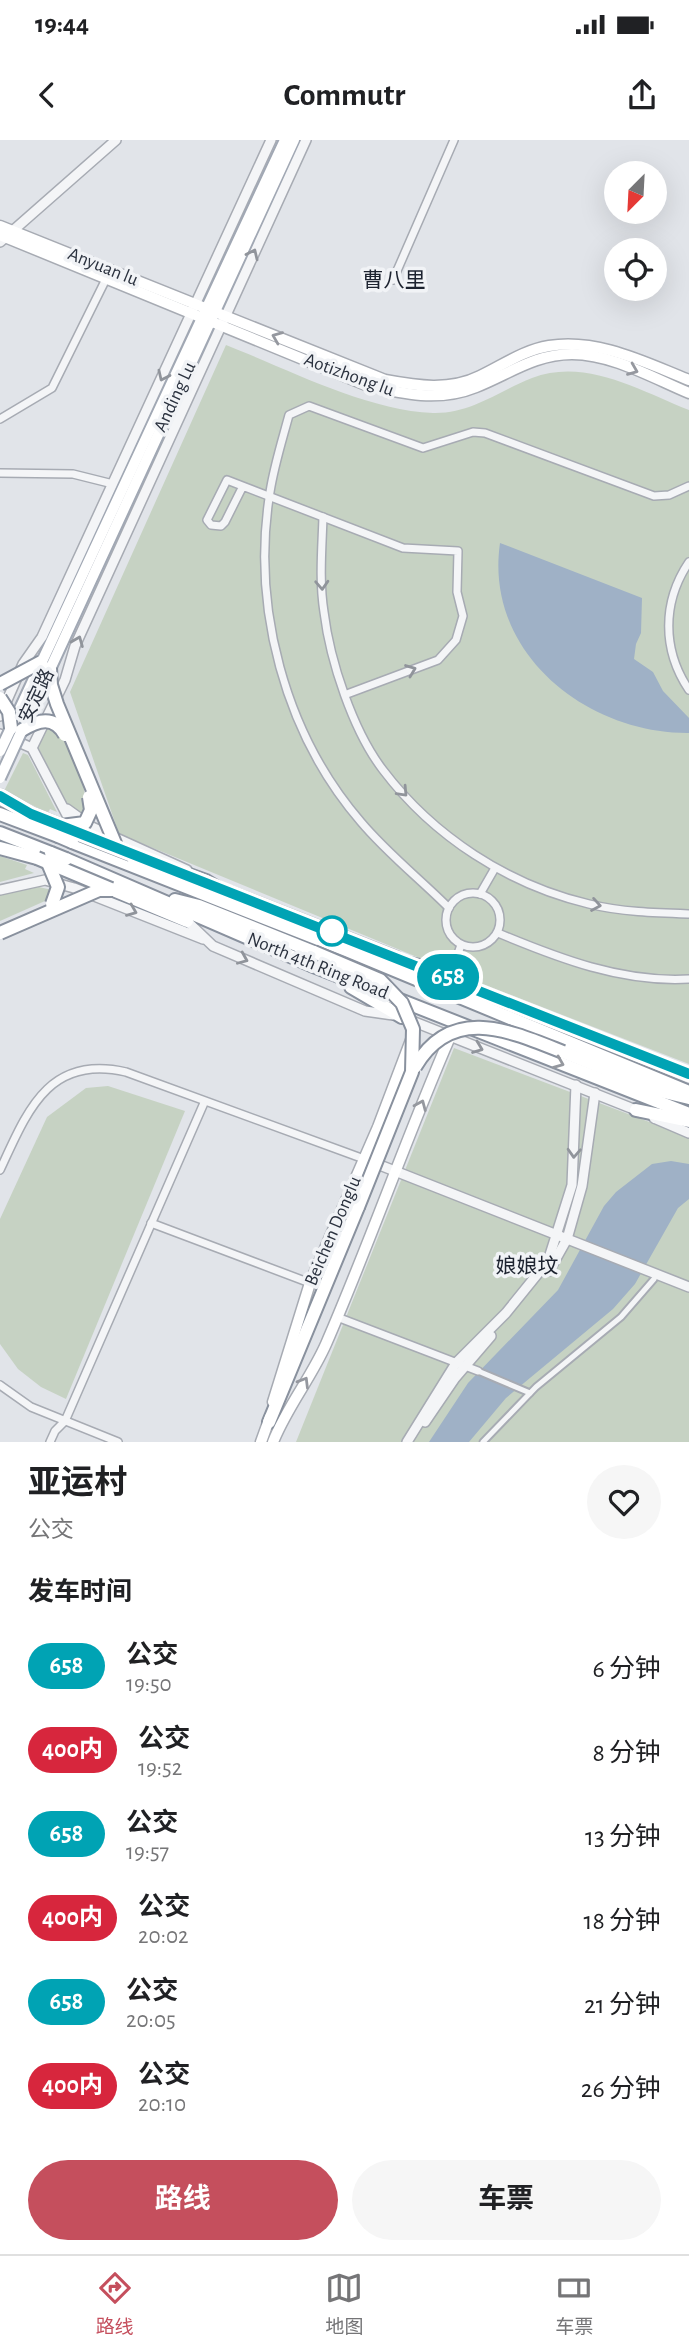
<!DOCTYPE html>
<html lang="zh">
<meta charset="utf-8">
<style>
body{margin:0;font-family:"Alegreya Sans","Noto Sans SC",sans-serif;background:#f6f6f6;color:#202124;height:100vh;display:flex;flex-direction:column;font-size:26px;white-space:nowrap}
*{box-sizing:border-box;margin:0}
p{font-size:23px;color:#757577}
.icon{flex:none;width:38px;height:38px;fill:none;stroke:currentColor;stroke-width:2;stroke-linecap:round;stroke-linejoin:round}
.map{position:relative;height:1302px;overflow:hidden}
.details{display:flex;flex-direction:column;background:#fff;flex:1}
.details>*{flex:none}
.badge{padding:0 14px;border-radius:23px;font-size:24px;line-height:46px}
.needle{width:46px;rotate:204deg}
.fabs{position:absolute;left:604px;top:21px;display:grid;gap:14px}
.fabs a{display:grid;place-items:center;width:63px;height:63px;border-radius:50%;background:#fff;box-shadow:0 7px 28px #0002;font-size:35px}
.map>.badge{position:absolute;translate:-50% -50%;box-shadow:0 0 0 4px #fff}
h2{padding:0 28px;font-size:26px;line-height:63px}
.round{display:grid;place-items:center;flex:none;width:74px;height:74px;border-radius:37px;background:#f6f6f6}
.summary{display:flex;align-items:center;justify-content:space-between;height:119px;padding:0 28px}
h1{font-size:33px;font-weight:700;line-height:52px}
.primary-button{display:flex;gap:14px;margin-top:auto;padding:14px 28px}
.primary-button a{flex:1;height:80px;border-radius:42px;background:#c54f5d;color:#fff;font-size:28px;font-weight:700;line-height:80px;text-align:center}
.primary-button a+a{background:#f6f6f6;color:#202124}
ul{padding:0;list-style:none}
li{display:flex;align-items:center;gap:21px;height:84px;padding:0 28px}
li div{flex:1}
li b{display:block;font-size:26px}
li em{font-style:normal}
li .badge{min-width:77px;font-weight:700;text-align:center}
.status{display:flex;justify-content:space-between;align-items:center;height:49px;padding:0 35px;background:#fff;direction:ltr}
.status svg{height:19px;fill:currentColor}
header{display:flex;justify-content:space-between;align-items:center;height:91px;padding:0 28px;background:#fff;font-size:32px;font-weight:700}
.menu{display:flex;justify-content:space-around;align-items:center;height:98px;border-top:2px solid #e0e0e0;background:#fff;font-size:19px;color:#757577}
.menu a{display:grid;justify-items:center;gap:4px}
.menu .on{color:#c54f5d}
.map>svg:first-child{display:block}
</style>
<div class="status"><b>19:44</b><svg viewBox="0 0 49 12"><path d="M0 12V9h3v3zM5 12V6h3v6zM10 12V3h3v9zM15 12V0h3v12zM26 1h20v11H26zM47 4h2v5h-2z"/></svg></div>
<header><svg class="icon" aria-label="back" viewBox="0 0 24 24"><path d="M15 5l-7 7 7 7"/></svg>Commutr<svg class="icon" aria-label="share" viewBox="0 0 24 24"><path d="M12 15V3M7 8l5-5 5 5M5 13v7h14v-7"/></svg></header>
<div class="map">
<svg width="689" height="1302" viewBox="0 0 689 1302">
<rect width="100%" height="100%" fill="#e1e4e9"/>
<g fill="#c6d2c3">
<path d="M226 205C288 229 365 270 433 273 471 274 499 251 532 238 585 217 641 251 689 270V924L480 843 119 694 70 552Z"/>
<path d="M49 585C70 600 89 646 85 672L79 674 66 664 38 607Z"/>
<path d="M23 613 28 615 57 672 50 669 48 673 4 651Z"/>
<path d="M0 716 27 725 25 729 34 733 0 742Z"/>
<path d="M39 747 52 750 45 761 0 781V755Z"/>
<path d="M454 908 689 997V1302H296Z"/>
<path d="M108 946 185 971 66 1259 41 1247 18 1229 0 1204V1079L47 977 86 948Z"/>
</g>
<g fill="#9fb1c6">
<path d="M500 403 642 458 641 493 636 504 634 519 653 532 663 551 689 578V593C587 594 484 513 500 403Z"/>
<path d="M671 1021 689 1024V1059L678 1068 635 1144 613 1169 506 1258 469 1302H429L468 1243 558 1150 604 1066 616 1052 652 1024Z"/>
</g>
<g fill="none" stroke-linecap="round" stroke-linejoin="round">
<defs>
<g id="pedestrian">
<path d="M478 1231 530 1253"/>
<path d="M483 1302 536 1247 621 1177 654 1139"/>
</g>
<g id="minor">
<path d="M393 140 454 0"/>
<path d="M0 279 52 248 106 139"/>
<path d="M0 333 73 334 113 344"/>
<path d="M242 348 225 382 221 386 211 385 207 380 227 340 403 408 458 411 457 452 463 476 456 500 438 520 347 554"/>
<path d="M323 377C322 408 319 441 324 472 330 521 353 591 383 630 433 696 508 745 589 764 621 772 656 773 689 774"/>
<path d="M689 422C662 462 662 510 689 550"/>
<circle cx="473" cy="780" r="27"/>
<path d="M480 754 495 728"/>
<path d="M449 768C420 739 387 713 361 682 285 594 251 467 270 352 274 326 282 301 289 275L309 266 423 308 473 292 485 293 654 356 669 355 689 346"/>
<path d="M498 793C558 818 622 843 689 839"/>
<path d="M450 837 461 805"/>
<path d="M0 1030C27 972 48 914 126 932L364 1019"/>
<path d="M151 1083 310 1143"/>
<path d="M337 1177 478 1231"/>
<path d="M0 1245 31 1267 118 1302"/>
<path d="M50 1302 55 1291 65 1281 204 963"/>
</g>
<g id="tertiary">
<path d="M0 102 116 0"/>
<path d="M0 576 23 524 42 497 271 0"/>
<path d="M0 594 32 608 67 675"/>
<path d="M32 608 65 540 75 506 306 0"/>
<path d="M67 669 92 687 187 730"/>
<path d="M0 750 45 740 74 748 203 799"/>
<path d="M231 751 397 816"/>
<path d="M188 782 213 806 365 871 393 875"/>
<path d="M419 825 689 934"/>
<path d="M407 879 641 972"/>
<path d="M654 978 689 993"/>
<path d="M372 1022 689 1147"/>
<path d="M549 1131 567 1099 582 1046 595 953"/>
<path d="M425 1282 455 1238 491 1196"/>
<path d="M407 1302 456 1223 506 1173 548 1121 572 1045 576 945"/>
</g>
<g id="secondary">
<path d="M0 86 385 240C417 246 450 251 480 236 503 225 524 210 549 206 598 198 646 223 689 240"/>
<path d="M0 95 366 245C403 254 439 262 476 247 509 234 535 214 572 214 612 214 653 238 689 253"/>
<path d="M273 1262 310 1143 378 987 411 900"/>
<path d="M261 1302 270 1277"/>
<path d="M273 1302C287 1267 311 1238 326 1204 370 1103 406 998 450 897"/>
</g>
<g id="primary">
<path d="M11 588 285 0"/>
<path d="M22 590 294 0"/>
</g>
<g id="trunk">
<path d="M0 656 31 674 61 686"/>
<path d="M0 674 58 696"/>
<path d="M0 693 51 713"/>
<path d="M72 702 346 810 689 952"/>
<path d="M0 708 37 718"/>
<path d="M131 714 206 741 244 764"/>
<path d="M66 719 311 825 689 974"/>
<path d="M113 750 187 781"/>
<path d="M175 760 199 766 314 812"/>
<path d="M380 817 424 827"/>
<path d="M351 847 402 877"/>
<path d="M563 912 660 951 689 958"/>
<path d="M636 970 689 981"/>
<path d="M269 1282 358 1067"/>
</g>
</defs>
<use href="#pedestrian" stroke="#a7abb3" stroke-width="9"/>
<use href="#minor" stroke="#a7abb3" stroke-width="10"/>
<use href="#tertiary" stroke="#a7abb3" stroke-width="12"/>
<use href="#secondary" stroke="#a7abb3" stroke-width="13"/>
<use href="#primary" stroke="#a1a8b4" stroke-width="14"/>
<use href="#trunk" stroke="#89919e" stroke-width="16"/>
<use href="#pedestrian" stroke="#f4f5f7" stroke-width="5"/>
<use href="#minor" stroke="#f4f5f7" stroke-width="7"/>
<use href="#tertiary" stroke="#f4f5f7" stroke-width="9"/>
<use href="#secondary" stroke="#fff" stroke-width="10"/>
<use href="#primary" stroke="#fff" stroke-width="10"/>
<use href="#trunk" stroke="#fff" stroke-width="12"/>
<defs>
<g id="primary-bridge">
<path d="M0 611 11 588"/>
<path d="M0 638 22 590"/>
</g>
<g id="trunk-bridge">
<path d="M50 528 51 545 57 564 117 708"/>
<path d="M0 544 41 522"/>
<path d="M0 558 9 572 11 588"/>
<path d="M22 590C38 580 54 575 65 595"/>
<path d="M61 686 85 683 91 670 89 657"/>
<path d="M67 689 131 714"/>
<path d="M58 696 72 702"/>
<path d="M51 713 66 719"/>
<path d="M37 718 111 749"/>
<path d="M48 723 58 747 52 764"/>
<path d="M0 793 99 750H113"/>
<path d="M314 812 380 840 402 863 413 889 412 932 358 1067"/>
<path d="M415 927C452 864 510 891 563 912"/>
</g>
</defs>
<use href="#primary-bridge" stroke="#a1a8b4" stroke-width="14" stroke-linecap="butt"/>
<use href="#trunk-bridge" stroke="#89919e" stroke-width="16" stroke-linecap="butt"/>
<use href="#primary-bridge" stroke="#fff" stroke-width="10"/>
<use href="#trunk-bridge" stroke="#fff" stroke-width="12"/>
</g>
<defs><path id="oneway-chevron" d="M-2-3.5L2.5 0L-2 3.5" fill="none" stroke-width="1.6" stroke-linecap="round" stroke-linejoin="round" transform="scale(1.75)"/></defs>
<g stroke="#90949b">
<use href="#oneway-chevron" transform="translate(253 114) rotate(-65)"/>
<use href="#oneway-chevron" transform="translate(163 236) rotate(115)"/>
<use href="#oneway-chevron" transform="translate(322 445) rotate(87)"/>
<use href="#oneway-chevron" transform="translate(78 501) rotate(-68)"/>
<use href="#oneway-chevron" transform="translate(411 530) rotate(-21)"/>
<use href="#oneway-chevron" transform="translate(403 652) rotate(47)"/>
<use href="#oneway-chevron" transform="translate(596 765) rotate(10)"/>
<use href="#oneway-chevron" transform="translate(132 771) rotate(22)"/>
<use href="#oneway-chevron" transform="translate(243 819) rotate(23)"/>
<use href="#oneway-chevron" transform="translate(478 908) rotate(21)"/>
<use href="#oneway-chevron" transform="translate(574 1013) rotate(93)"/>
</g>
<g stroke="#95989f">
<use href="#oneway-chevron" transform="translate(277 197) rotate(-158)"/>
<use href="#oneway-chevron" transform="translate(633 230) rotate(22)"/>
<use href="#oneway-chevron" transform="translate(559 923) rotate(22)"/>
<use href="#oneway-chevron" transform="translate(421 965) rotate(-67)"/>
<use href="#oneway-chevron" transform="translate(304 1242) rotate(-59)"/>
</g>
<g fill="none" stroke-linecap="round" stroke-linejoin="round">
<defs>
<path id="line" d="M0 656 31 674 689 934"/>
</defs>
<use href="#line" stroke="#fff" stroke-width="16"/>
<use href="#line" stroke="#00a3b4" stroke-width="10"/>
</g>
<circle fill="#fff" stroke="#00a3b4" stroke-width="3.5" cx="332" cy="791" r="14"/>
<g text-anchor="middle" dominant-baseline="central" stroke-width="7" stroke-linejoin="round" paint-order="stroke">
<g font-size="19" fill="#2b323f" stroke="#f1f3f6">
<text transform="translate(103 127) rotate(22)">Anyuan lu</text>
<text transform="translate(349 235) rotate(20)">Aotizhong lu</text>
<text transform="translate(175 257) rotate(-65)">Anding Lu</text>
<text transform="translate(37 556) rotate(-65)">安定路</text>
<text transform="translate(318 826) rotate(22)">North 4th Ring Road</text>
<text transform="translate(333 1091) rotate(-67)">Beichen Donglu</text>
</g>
<g font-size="21" fill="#1d2330" stroke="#f1f3f6">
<text x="394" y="140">曹八里</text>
<text x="527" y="1126">娘娘坟</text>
</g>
</g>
</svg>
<div class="fabs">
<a><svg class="needle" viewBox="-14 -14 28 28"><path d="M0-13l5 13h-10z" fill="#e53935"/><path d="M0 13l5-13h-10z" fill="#757577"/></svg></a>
<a><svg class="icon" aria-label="locate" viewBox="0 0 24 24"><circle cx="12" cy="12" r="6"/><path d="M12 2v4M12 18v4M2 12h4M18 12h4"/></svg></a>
</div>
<b class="badge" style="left:448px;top:837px;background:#00a3b4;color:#fff">658</b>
</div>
<section class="details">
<div class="summary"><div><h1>亚运村</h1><p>公交</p></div><a class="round"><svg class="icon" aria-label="heart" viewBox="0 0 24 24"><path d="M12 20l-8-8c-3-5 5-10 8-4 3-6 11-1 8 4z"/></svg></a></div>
<h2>发车时间</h2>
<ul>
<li><span class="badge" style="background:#00a3b4;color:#fff">658</span><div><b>公交</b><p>19:50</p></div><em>6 分钟</em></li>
<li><span class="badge" style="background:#d7263d;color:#fff">400内</span><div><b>公交</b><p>19:52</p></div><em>8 分钟</em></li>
<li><span class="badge" style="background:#00a3b4;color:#fff">658</span><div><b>公交</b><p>19:57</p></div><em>13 分钟</em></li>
<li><span class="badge" style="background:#d7263d;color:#fff">400内</span><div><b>公交</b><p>20:02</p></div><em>18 分钟</em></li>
<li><span class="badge" style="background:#00a3b4;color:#fff">658</span><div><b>公交</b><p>20:05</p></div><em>21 分钟</em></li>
<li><span class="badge" style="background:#d7263d;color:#fff">400内</span><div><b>公交</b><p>20:10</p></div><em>26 分钟</em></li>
</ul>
<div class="primary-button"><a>路线</a><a>车票</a></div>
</section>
<nav class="menu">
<a class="on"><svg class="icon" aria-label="directions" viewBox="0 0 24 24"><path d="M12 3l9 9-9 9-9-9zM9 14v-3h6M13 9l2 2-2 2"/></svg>路线</a>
<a><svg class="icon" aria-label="map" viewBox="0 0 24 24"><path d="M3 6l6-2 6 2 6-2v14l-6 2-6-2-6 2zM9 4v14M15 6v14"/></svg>地图</a>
<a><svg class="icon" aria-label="tickets" viewBox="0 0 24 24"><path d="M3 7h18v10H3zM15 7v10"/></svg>车票</a>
</nav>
